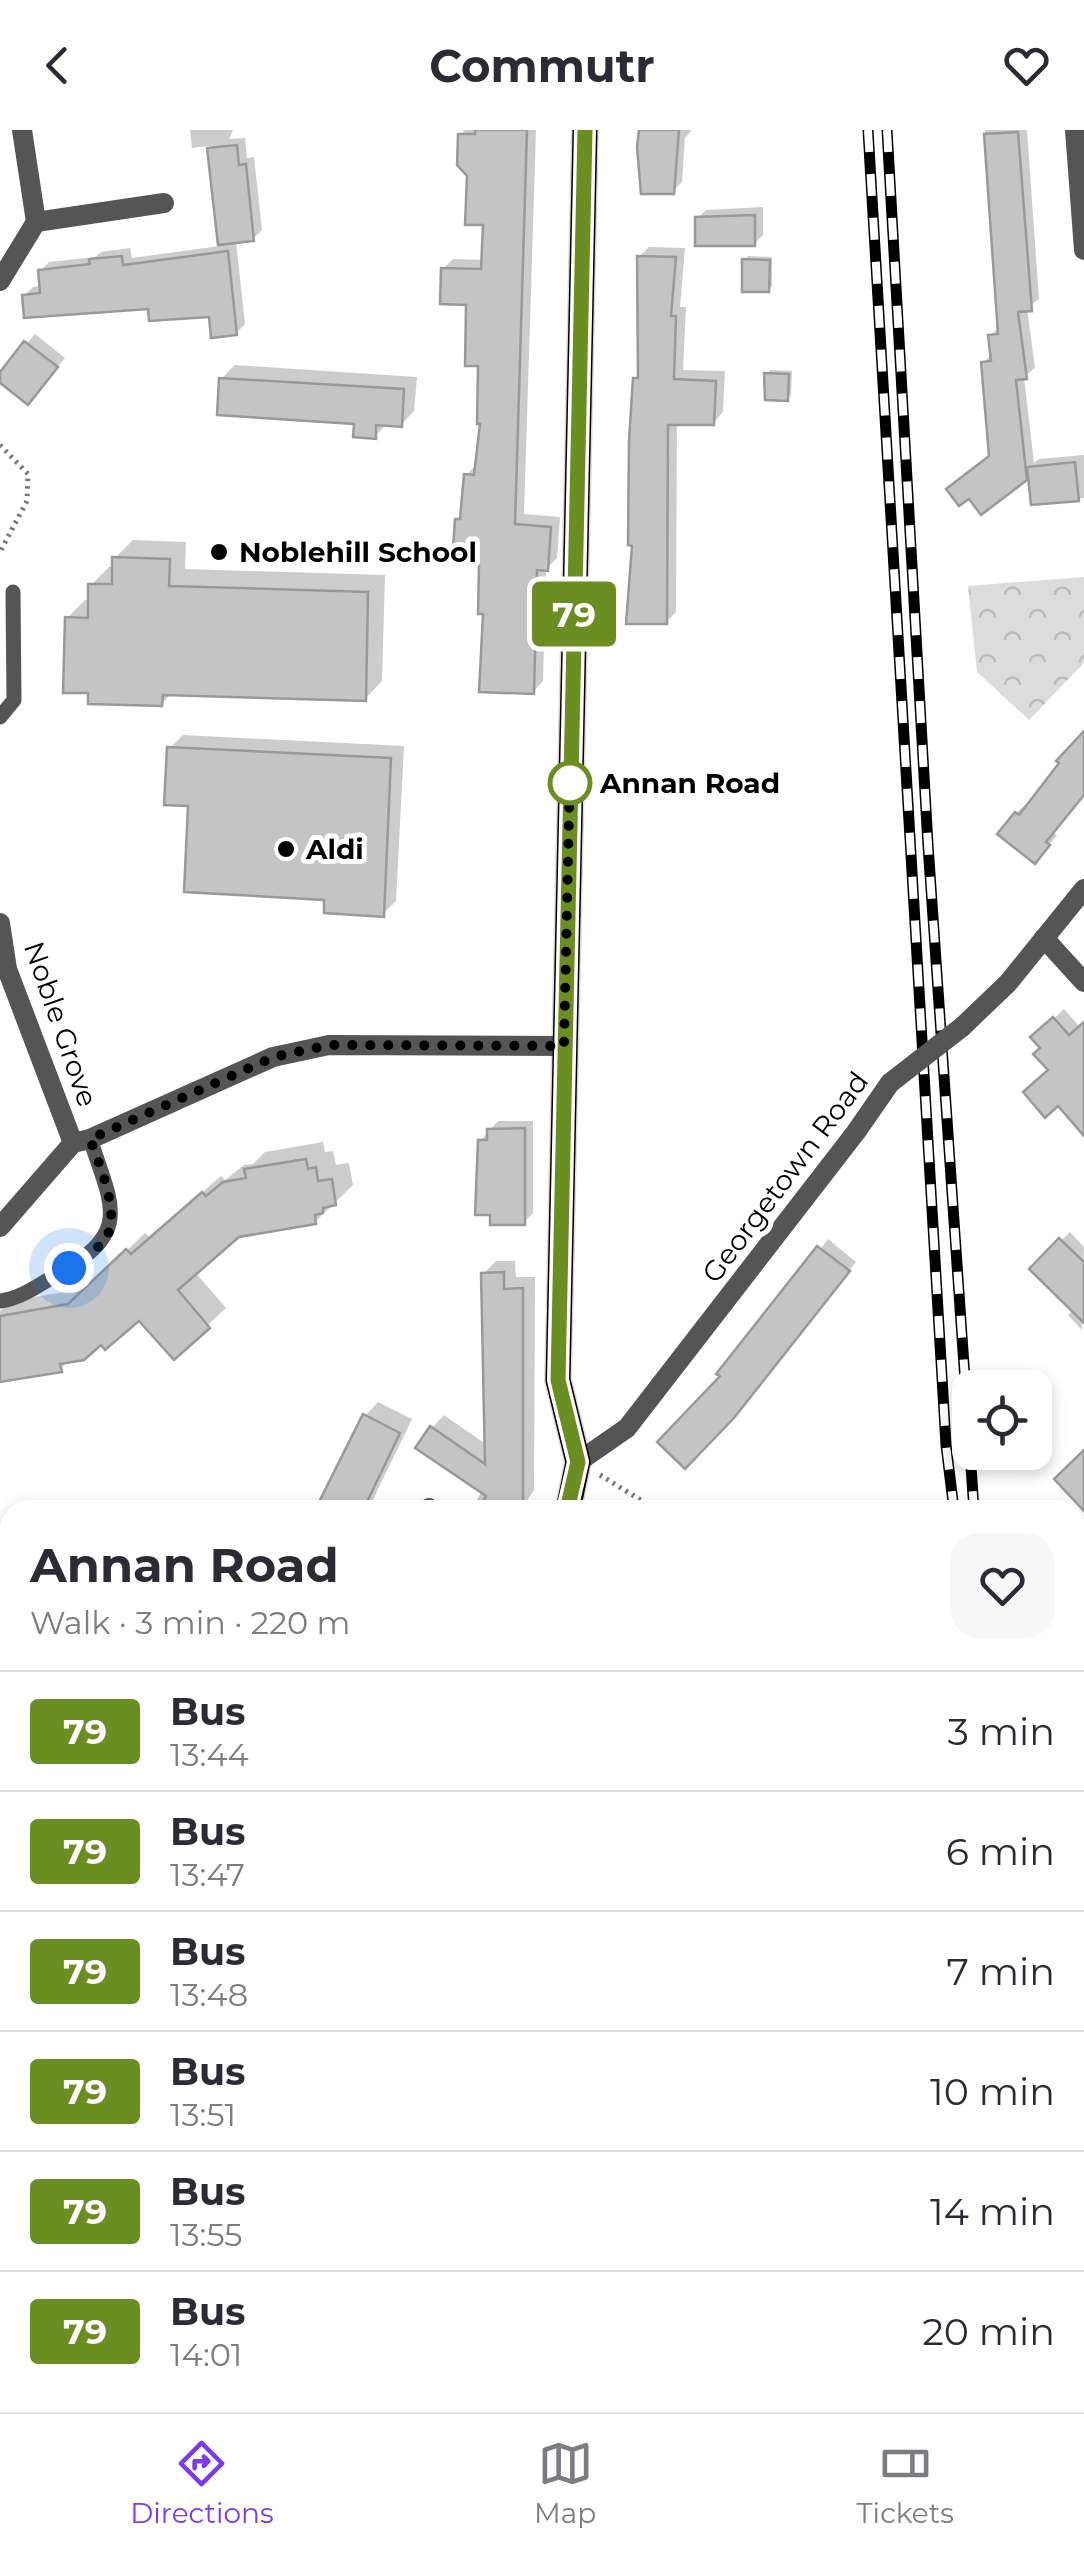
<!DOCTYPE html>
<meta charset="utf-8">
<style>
body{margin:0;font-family:Montserrat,sans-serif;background:#f7f7f7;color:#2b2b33;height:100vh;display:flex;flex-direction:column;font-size:38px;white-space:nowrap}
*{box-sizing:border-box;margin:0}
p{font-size:32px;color:#7c7c81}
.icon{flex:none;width:55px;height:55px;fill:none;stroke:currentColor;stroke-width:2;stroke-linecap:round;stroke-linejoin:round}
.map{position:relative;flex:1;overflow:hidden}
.side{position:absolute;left:0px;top:1370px;width:1085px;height:912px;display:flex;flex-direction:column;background:#fff;border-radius:30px 30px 0 0;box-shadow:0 5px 15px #0003}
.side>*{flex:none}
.badge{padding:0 20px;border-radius:8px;font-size:35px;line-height:65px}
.fabs{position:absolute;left:952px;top:1240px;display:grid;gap:20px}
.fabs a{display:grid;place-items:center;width:100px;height:100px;border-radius:20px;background:#fff;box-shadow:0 5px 15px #0003;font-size:50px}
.you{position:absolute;width:50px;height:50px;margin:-25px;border:8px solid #fff;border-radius:50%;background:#1a73e8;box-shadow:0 0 0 15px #1a73e833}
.map>.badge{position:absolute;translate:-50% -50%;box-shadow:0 0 0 5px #fff}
.round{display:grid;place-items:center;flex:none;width:105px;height:105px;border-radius:30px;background:#f7f7f7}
.headline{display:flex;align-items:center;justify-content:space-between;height:170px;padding:0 30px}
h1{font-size:48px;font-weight:700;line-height:75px}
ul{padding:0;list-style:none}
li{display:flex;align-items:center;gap:30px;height:120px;padding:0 30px;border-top:2px solid #e1e1e2}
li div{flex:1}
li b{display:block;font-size:38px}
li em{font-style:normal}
li .badge{min-width:110px;font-weight:700;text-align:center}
header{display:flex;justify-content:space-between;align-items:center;height:130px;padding:0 30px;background:#fff;font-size:45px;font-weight:700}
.tabs{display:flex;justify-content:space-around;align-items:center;height:140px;border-top:2px solid #e1e1e2;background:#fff;font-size:28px;color:#7c7c81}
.tabs a{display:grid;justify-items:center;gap:5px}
.tabs .selected{color:#7c3aed}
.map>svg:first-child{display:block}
</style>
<header><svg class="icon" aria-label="back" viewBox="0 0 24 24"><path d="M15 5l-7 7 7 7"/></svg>Commutr<svg class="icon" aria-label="heart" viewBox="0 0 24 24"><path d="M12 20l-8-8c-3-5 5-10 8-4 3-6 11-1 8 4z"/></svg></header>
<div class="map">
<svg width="1084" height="2282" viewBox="0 0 1084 2282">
<defs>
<pattern id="park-crowns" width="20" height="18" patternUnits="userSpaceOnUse" patternTransform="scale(2.5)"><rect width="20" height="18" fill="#dcdcdc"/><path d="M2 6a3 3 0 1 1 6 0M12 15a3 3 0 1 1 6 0" fill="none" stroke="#bbb"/></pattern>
</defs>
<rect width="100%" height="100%" fill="#fff"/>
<path fill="url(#park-crowns)" d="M1084 447V533L1029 590 977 542 968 456Z"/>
<g fill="#0003">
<path d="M190 0H233L229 9 245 8 247 28 254 27 262 100 253 109 236 111 245 194 236 203 211 184 24 166 33 157 42 156 40 141 49 132 95 127 101 122 130 118 132 128 220 116 210 16 192 18Z"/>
<path d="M465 0H536L524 384 560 387 557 428 546 439 543 551 533 562 486 481 482 433 458 390 463 385 466 345 476 335 482 292 480 234 469 172 443 139 453 129 484 130 486 93 460 5Z"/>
<path d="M640 0H692L685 8 682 52 673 61Z"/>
<path d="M985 0H1027L1039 169 1027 178 1035 238 1024 247 1034 333 1039 329 1084 325V368L1033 373 1030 343 1026 348 991 325 983 233 992 224 990 206 1000 196Z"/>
<path d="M763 77V105L754 114 698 88 706 80Z"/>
<path d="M649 117 685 118 680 177H686L683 240 725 241 723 282 713 293 677 292 676 482 666 492 635 414 636 249 641 244 639 127Z"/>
<path d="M748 126 772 127V156L768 160 745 130Z"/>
<path d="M35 204 65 228 36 263 0 250V246Z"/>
<path d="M235 235 417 247 414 281 401 295 387 294 375 306 356 292 221 249Z"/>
<path d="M770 240 792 241 791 264 787 268 767 244Z"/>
<path d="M133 410 186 412 185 439 385 445 382 551 365 569 172 563 161 574 67 488 85 470H90L91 455 109 437H115V428Z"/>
<path d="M183 605 404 616 396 771 383 784 327 767 191 674 170 618Z"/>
<path d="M1084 609V663L1053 702 1057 705 1044 722 1016 683 1025 675 1028 676Z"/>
<path d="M1064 879 1080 897 1084 894V1001L1043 917 1034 907Z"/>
<path d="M498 991H533V1083L524 1092 480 1011Z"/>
<path d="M323 1012 325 1022 333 1021 336 1035 349 1033 353 1055 315 1092 238 1105 195 1142 226 1178 174 1226 139 1187 70 1230 60 1239 0 1242V1181L10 1171 88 1158 145 1103 150 1108 221 1046 225 1050 244 1035 253 1034 265 1022Z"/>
<path d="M1070 1102 1084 1117 1082 1200 1068 1185 1074 1179 1033 1138Z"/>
<path d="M828 1109 856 1132 743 1276 724 1246Z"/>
<path d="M496 1131H515L516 1147H535L534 1360 521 1380H471L482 1361 432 1298 444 1285 487 1315 483 1144Z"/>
<path d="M378 1272 412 1289 368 1380H332L365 1286Z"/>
<path d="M253 2272H291L290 2281 296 2282H252Z"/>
<rect x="606" y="2272" width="59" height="10"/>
<rect x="883" y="2272" width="45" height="10"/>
</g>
<g fill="#c4c4c4" stroke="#999" stroke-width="2.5">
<path d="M475 0H527L515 394 551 397 548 441 537 440 534 564 479 562 483 484H478L479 435 452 433 455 389H460L464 344 474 345 480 294H477L478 236H465L466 175 440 174 441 138 481 139 483 95H465L467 46 457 35 458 4H475Z"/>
<path d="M639 0H679L674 64H641L637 17Z"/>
<path d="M1018 2 1032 181 1018 182 1027 249 1016 250 1027 350 981 385 969 369 959 376 946 359 989 326 981 232 991 231 988 205 998 204 984 4Z"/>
<path d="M237 15 239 35 246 34 254 111 218 115 207 18Z"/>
<path d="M755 85V116H695V87Z"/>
<path d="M228 121 237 205 211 208 209 187 149 191 148 179 24 188 22 165 40 163 38 140 90 134 89 129 122 126 123 135Z"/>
<path d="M637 126 676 127 671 186H676L674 249 716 251 714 295H668L667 494H626L632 416 628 415 629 311 633 248H638Z"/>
<path d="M742 129 770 130 769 162H742Z"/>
<path d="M24 211 58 237 28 275 0 253V242Z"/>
<path d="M764 243 789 244 788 271 765 270Z"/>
<path d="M219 248 404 259 402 297 376 295V309L353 307 354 294 217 285Z"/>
<path d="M1075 332 1079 371 1031 375 1027 337Z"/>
<path d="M112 427 170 429 169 456 368 462 366 571 163 565 162 576 88 574V563H63L65 487 88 488V454H112Z"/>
<path d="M1084 601V665L1046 712 1050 715 1035 734 997 704 1015 682 1019 685 1059 633 1056 631Z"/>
<path d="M167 617 391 628 384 787 324 783V770L184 762 188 676 164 675Z"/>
<path d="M1053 887 1069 905 1084 892V1006L1058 976 1045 988 1023 962 1048 940 1033 924 1040 918 1030 907Z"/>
<path d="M525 998V1095H490V1085H475L478 1010H487V999Z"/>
<path d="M306 1029 308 1039 316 1037 318 1051 332 1049 336 1075 323 1078V1083L315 1085 316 1094 239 1107 178 1160 210 1198 174 1230 139 1191 105 1220 101 1215 84 1230 60 1234 62 1242 0 1252V1186L68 1174 126 1119 131 1124 202 1062 206 1066 223 1052 246 1048 244 1039Z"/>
<path d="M1059 1108 1084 1132V1193L1029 1139Z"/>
<path d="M817 1116 850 1141 734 1288 685 1339 657 1312 720 1246 716 1244Z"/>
<path d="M504 1142V1159L523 1158V1375H514V1380H479L486 1366 415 1318 430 1296 485 1334 481 1143Z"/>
<path d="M363 1284 400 1303 366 1374 362 1372 358 1380H315Z"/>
<path d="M1084 1320V1381L1054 1349Z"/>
</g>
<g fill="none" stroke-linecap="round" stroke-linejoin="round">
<defs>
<g id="primary">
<path d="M568 1380 578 1332 558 1250 585 0"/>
<path d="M563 2272V2282"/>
</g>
</defs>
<use href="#primary" stroke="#dbdbdb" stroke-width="28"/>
<g stroke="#777" stroke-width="5" stroke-dasharray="2.5 5" stroke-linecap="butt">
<path d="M0 315 28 344 27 371 0 422"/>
<path d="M600 1345 657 1380"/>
</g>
<g stroke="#555" stroke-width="15">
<path d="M0 587 14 570 13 462"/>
<path d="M0 1171C20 1169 39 1155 56 1145 131 1103 114 1080 90 1009"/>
</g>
<g stroke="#555" stroke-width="20">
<path d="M22 0 36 92 164 73"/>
<path d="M1075 0 1084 120"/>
<path d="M0 151 36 92"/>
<path d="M0 793 7 839 73 1013"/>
<path d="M1044 808 1084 852"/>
<path d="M0 1097 73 1013 90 1009 273 927 329 915 564 916"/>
<path d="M428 1380 429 1378"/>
<path d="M849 2272 850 2282"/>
<path d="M107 2282 111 2272"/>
</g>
<g stroke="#555" stroke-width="20">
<path d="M962 897 1008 853 1084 759"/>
<path d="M578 1332 627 1298 856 1002 890 953"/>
</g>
<use href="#primary" stroke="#000" stroke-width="25"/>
<defs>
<g id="rail">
<path d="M868 0 946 1315 954 1380"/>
<path d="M887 0 928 715 974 1380"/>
<path d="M1075 2083 1084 2127"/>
<path d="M1075 2171 1084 2216"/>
</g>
</defs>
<use href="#rail" stroke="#000" stroke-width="11"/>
<use href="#rail" stroke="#fff" stroke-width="8" stroke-dasharray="22" stroke-linecap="butt"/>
<path stroke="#555" stroke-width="20" d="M890 953 962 897"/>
</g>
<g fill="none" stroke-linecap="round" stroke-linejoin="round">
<defs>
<path id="line" d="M567 1380 578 1332 558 1250 585 0"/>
</defs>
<use href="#line" stroke="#fff" stroke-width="22"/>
<use href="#line" stroke="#6b8e23" stroke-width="15"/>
<path stroke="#000" stroke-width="10" stroke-dasharray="0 18" d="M69 1138C80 1130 98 1120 106 1108 121 1083 99 1034 90 1009L274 927 329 915 564 916 570 638V653"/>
</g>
<g fill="#000" stroke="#fff" stroke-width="4">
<circle cx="219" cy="422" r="10"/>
<circle cx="286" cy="719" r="10"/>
</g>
<circle fill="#fff" stroke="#6b8e23" stroke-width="5" cx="570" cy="653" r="20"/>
<g text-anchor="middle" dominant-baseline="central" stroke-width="10" stroke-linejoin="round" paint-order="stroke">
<g font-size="28" font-weight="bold" fill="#000" stroke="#fff" text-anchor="start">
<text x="239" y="422">Noblehill School</text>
<text x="306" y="719">Aldi</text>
</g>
<g font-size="28" font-weight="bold" fill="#000" stroke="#fff" text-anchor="start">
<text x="600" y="653">Annan Road</text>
</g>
<g font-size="28" fill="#000" stroke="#fff">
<text transform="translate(61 894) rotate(71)">Noble Grove</text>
<text transform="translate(785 1047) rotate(-53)">Georgetown Road</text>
</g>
</g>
</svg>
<div class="fabs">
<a><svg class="icon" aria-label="locate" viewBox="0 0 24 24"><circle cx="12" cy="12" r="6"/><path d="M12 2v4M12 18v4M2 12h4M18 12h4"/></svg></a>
</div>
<div class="you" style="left:69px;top:1138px"></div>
<b class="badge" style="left:574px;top:484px;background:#6b8e23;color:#fff">79</b>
<section class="side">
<div class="headline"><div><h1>Annan Road</h1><p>Walk · 3 min · 220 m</p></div><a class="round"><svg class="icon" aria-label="heart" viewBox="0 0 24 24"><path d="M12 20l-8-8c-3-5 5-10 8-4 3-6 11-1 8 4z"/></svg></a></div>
<ul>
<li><span class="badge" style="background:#6b8e23;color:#fff">79</span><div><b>Bus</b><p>13:44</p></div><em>3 min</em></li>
<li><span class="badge" style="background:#6b8e23;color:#fff">79</span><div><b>Bus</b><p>13:47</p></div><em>6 min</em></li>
<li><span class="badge" style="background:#6b8e23;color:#fff">79</span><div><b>Bus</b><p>13:48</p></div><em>7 min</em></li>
<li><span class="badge" style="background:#6b8e23;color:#fff">79</span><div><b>Bus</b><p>13:51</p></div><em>10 min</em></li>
<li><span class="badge" style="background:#6b8e23;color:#fff">79</span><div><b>Bus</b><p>13:55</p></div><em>14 min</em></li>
<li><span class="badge" style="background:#6b8e23;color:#fff">79</span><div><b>Bus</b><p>14:01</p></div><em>20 min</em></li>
</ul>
</section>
</div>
<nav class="tabs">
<a class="selected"><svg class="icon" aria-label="directions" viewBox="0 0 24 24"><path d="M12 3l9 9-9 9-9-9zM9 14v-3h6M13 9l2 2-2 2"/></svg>Directions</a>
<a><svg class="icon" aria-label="map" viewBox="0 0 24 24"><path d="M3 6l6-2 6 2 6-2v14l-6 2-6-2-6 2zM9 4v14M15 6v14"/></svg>Map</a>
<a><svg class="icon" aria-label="tickets" viewBox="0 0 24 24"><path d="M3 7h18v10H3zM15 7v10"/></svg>Tickets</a>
</nav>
